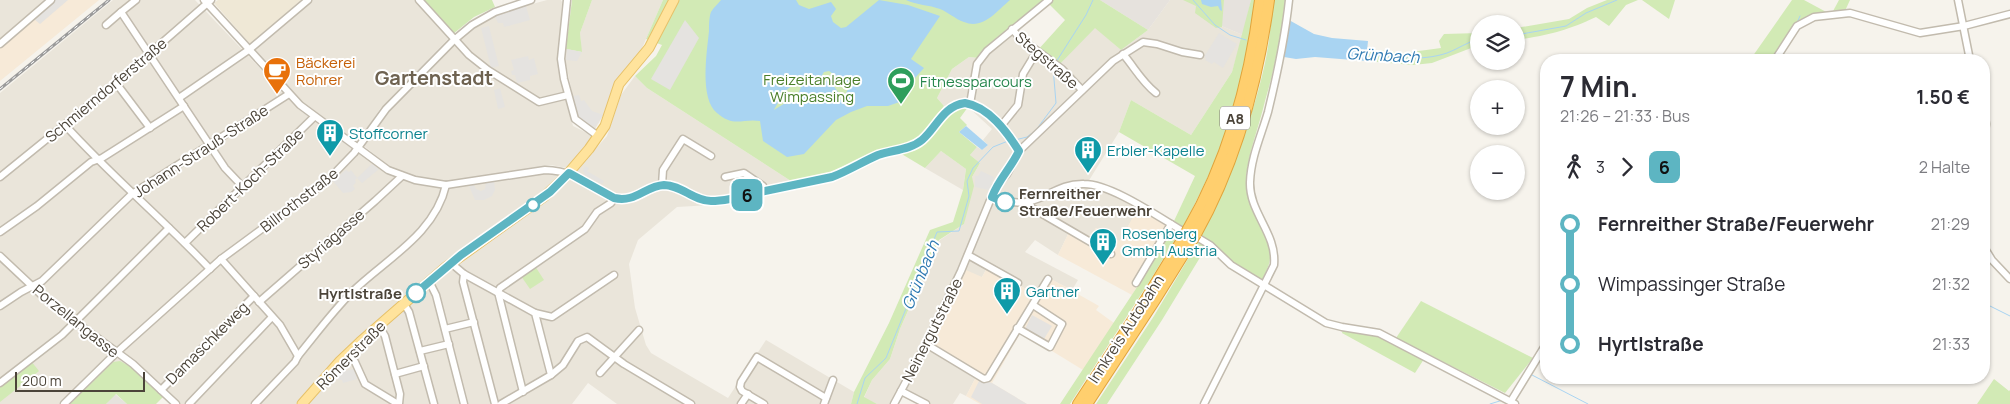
<!DOCTYPE html>
<html lang="de">
<meta charset="utf-8">
<style>
body{margin:0;font-family:Manrope,sans-serif;background:#f7f7f7;color:#2b2b33;height:100vh;display:flex;flex-direction:column;font-size:19px;white-space:nowrap}
*{box-sizing:border-box;margin:0}
p{font-size:16px;color:#7c7c81}
.icon{flex:none;width:28px;height:28px;fill:none;stroke:currentColor;stroke-width:2;stroke-linecap:round;stroke-linejoin:round}
.map{position:relative;flex:1;overflow:hidden}
.drawer{position:absolute;left:1540px;top:54px;width:450px;height:330px;display:flex;flex-direction:column;background:#fff;border-radius:20px;box-shadow:0 1px 4px #0004}
.drawer>*{flex:none}
.badge{padding:0 10px;border-radius:8px;font-size:18px;line-height:32px}
.fabs{position:absolute;left:1470px;top:15px;display:grid;gap:10px}
.fabs a{display:grid;place-items:center;width:55px;height:55px;border-radius:50%;background:#fff;box-shadow:0 1px 4px #0004;font-size:25px}
.scale{position:absolute;left:15px;bottom:12px;width:130px;box-sizing:border-box;padding-left:5px;border:2px solid #4b4439;border-top:0;font-size:14px;line-height:18px;white-space:nowrap;color:#4b4439;-webkit-text-stroke:4px #fff;paint-order:stroke}
.map>.badge{position:absolute;translate:-50% -50%;box-shadow:0 0 0 2px #fff}
.legs{display:flex;align-items:center;gap:8px;height:55px;padding:0 20px;font-size:16px}
.legs p{margin-inline-start:auto}
.overview{display:flex;align-items:center;justify-content:space-between;height:85px;padding:0 20px}
h1{font-size:28px;font-weight:700;line-height:38px}
ul{padding:0 20px;list-style:none}
li{display:flex;align-items:center;gap:18px;height:60px;font-size:19px}
li i{display:grid;place-items:center;width:8px;height:100%;margin:0 6px;background:currentColor}
li i::after{content:'';width:12px;height:12px;margin:-6px;border:4px solid;border-radius:50%;background:#fff}
li p{margin-inline-start:auto}
li:first-child i{background:linear-gradient(#0000 50%,currentColor 0)}
li:last-child i{background:linear-gradient(currentColor 50%,#0000 0)}
.map>svg:first-child{display:block}
</style>
<div class="map">
<svg width="2010" height="404" viewBox="0 0 2010 404">
<rect width="100%" height="100%" fill="#f6f3ec"/>
<g fill="#eae5da">
<path d="M0 0H48L0 41Z"/>
<path d="M113 0H195L301 111 386 173 411 183 455 187 551 173H558L560 175 559 178 544 191 457 253 351 346 296 404H172L113 362 70 404H0V93Z"/>
<path d="M301 0H422L453 34 380 109 357 143 318 117 300 101 251 45Z"/>
<path d="M547 0H561L562 2 558 68 573 126 593 136 567 168 551 165 453 182 418 178 390 167 364 146 384 118 403 95 459 40 478 25 500 13Z"/>
<path d="M592 0H663L639 55 595 129 578 119 565 60 566 49 581 52 580 33Z"/>
<path d="M1170 0H1201L1219 25 1243 35 1232 72 1191 135 1131 100 1119 132 1088 182 1139 208 1119 242 1096 228 1087 241 1070 230 1058 255 1035 240 1025 252 1078 280 1072 290 1046 277 1034 294 988 266 982 277 976 377 966 396 960 393 953 404H923L898 391 891 404H877L864 398 872 380 890 359 900 329 940 240 964 224 972 177 980 163 970 155 977 147 982 150 988 145 983 140 992 129 968 107 944 106 937 98 952 69 969 57 979 58 1009 34 1059 65 1095 27 1121 50 1148 30Z"/>
<path d="M635 76 647 88 794 183 795 188 711 205 677 207 638 240 629 264 635 308 646 345 651 353 728 398 766 340 854 392 851 404H617L588 383 572 404H307L358 349 461 260 551 198 570 178 607 136 621 95Z"/>
<path d="M941 151 966 169 963 190 925 168Z"/>
</g>
<g fill="#f7ead8">
<path d="M52 0H99L0 81V45Z"/>
<path d="M1140 204 1183 227 1179 233 1171 229 1132 295 1058 255 1070 230 1087 240 1096 228 1120 241Z"/>
<path d="M988 266 1034 294 1046 276 1099 306 1096 310 1114 323 1083 370 1021 332 992 383 1027 404H980L966 396 976 377 927 349 966 270 982 277Z"/>
</g>
<g fill="#e6e2dd">
<path d="M1100 0H1170L1148 30Z"/>
<path d="M1221 0H1251L1243 35 1219 25Z"/>
<path d="M115 394 127 404H106Z"/>
</g>
<path fill="#efe8d6" d="M218 0H301L251 45 214 3Z"/>
<g fill="#d2eab5">
<path d="M422 0H492L495 7 474 17 453 34Z"/>
<path d="M572 0H592L580 33 582 52 566 49Z"/>
<path d="M663 0H1045L996 38 979 58 969 57 952 69 937 98 944 106 922 135 910 144 874 153 846 169 794 183 647 88 635 76 656 56 662 45 646 39Z"/>
<path d="M1052 0H1100L1148 30 1121 50 1095 28 1059 65 1037 51 1065 20 1048 3Z"/>
<path d="M1183 0H1224L1222 27 1216 28 1195 13 1196 6Z"/>
<path d="M1251 0H1255C1248 52 1237 104 1218 153 1208 179 1195 203 1183 227L1174 221 1195 176 1119 132 1131 100 1191 135 1232 72Z"/>
<path d="M1273 0H1285C1281 35 1275 68 1265 101 1259 127 1248 153 1246 179 1244 209 1272 229 1270 258 1270 265 1265 273 1262 280L1231 264 1211 242 1201 236C1228 178 1255 117 1267 53 1270 36 1271 18 1273 0Z"/>
<path d="M1607 0H1638L1626 5 1609 26 1596 17C1566 31 1549 35 1516 40V28L1569 19 1587 8Z"/>
<path d="M1642 0H1675L1669 19Z"/>
<path d="M1792 0H1804L1830 14 1797 24 1774 60H1750Z"/>
<path d="M1839 0H1850L1844 13H1832Z"/>
<path d="M1479 33V45L1432 63 1413 65 1366 61 1368 49 1404 53 1441 48 1439 41 1444 34Z"/>
<path d="M953 107H968L960 118 967 125 959 132 977 147 970 155 980 163 972 177 974 186 964 224 939 240 900 329 890 359 872 380 864 397 877 404H851L854 392 889 323 930 230 953 222 963 190 966 169 941 151 925 168 900 153C926 144 936 127 953 107Z"/>
<path d="M1171 229 1179 233 1149 282 1070 404H1060L1141 281Z"/>
<path d="M1198 242 1207 246 1162 320 1107 404H1096L1154 316Z"/>
<path d="M535 266 544 280 530 289 521 276Z"/>
<path d="M1421 301 1533 358 1505 393 1396 338Z"/>
<path d="M1343 329 1381 336 1424 359 1415 373 1342 333Z"/>
<path d="M31 361 39 371 0 402V386Z"/>
<path d="M120 361 133 368 164 396 156 404H127L116 394 106 404H70L113 362Z"/>
<path d="M1994 379 2009 391 2010 390V404H1977Z"/>
</g>
<g fill="#e5e3e0">
<path d="M54 0H68L40 24 34 19Z"/>
<path d="M526 6 530 20 504 27 503 23H498L495 17 497 16Z"/>
<path d="M685 20 699 38 670 90 651 79Z"/>
<path d="M489 26 499 66 491 68 481 28Z"/>
<path d="M1219 33 1237 44 1223 68 1214 62 1212 64 1205 60 1206 58 1204 57Z"/>
<path d="M567 49 582 52 577 61 566 60Z"/>
<path d="M528 56 529 60 534 58 538 74 530 76V80L517 83 515 75H512L511 71 514 70 511 60Z"/>
<path d="M500 88 505 107 498 109 494 90Z"/>
<path d="M579 95 581 101 584 100 592 111 603 115 595 127 579 119 573 96Z"/>
<path d="M372 164 379 169 362 183 357 178 355 180 356 182 353 186 355 189 351 192 343 193 333 181 346 170 349 172 351 170 357 178Z"/>
<path d="M585 166 589 168 587 171 604 181 602 184 585 175 583 170Z"/>
<path d="M981 171 994 177 989 190 975 187V176H978Z"/>
<path d="M494 181 495 190 492 196 484 200H475L469 186 474 185 476 189 481 191 485 189 486 182Z"/>
<path d="M1032 315 1052 326 1044 339 1025 329Z"/>
<path d="M354 369 357 379 343 383 342 380H338L336 373Z"/>
<path d="M980 379 992 383 1027 404H982L971 397Z"/>
</g>
<g fill="#a9d4f2" fill-rule="evenodd">
<path d="M721 0H796L799 5 809 9 831 2 836 9 831 16 833 22 841 28 846 27 879 0 908 5 940 16 911 59 924 68 914 79 905 100 888 106H867L851 112 836 120 804 154 787 157 763 141 760 121C743 118 734 128 717 113 699 99 707 51 709 31 709 26 709 17 711 12 713 8 718 4 721 0ZM829 71 845 82 848 89 842 101 838 98V92L833 85 821 77 824 72ZM797 84 801 87 798 95 774 110C779 101 786 86 797 84Z"/>
<path d="M906 0H1010C997 11 983 30 964 22 955 19 948 12 940 9 929 5 917 5 906 0Z"/>
<path d="M1201 0H1221L1222 11 1220 10 1218 6 1211 7 1202 4Z"/>
<path d="M1289 20 1314 34 1332 38 1368 41 1366 61 1315 57 1296 59 1284 57Z"/>
<path d="M966 126 988 145 982 150 959 132Z"/>
</g>
<g fill="none" stroke-linecap="round" stroke-linejoin="round">
<g stroke="#a9d4f2" stroke-width="1">
<path d="M1193 0 1215 25 1230 35 1246 40"/>
<path d="M1797 23 1800 16"/>
<path d="M1516 35 1566 26 1586 13 1617 0"/>
<path d="M1366 54C1393 57 1420 62 1447 53 1458 49 1467 42 1479 39"/>
<path d="M1056 62 1086 15 1093 0"/>
<path d="M1015 140 1027 137 1036 130 1056 103 1053 67 1054 65"/>
<path d="M1984 303 2010 316"/>
<path d="M1532 375 1588 404"/>
<path d="M857 404 865 378 886 358 937 232 959 231 969 196 967 181 973 168 993 147 1008 141"/>
<path d="M1490 404 1503 400"/>
</g>
<defs>
<g id="minor">
<path d="M136 0 121 12 225 168 243 187"/>
<path d="M204 0 300 105 388 170 415 180 446 185 545 170C572 170 591 185 614 198 636 203 645 186 664 185 681 185 694 201 711 201 728 201 745 195 760 192 784 187 808 182 832 177 848 171 862 162 878 155 892 150 909 150 922 140 937 127 943 106 965 103 989 107 1007 132 1019 151"/>
<path d="M419 0 469 55 488 70 539 102 568 95"/>
<path d="M567 0 561 59 564 79 575 119 598 136"/>
<path d="M1958 0 1970 60"/>
<path d="M106 25 121 12"/>
<path d="M1012 29 1020 38 1062 69 1082 90"/>
<path d="M0 44 51 0"/>
<path d="M1123 54C1135 68 1141 81 1156 93"/>
<path d="M1775 60 1797 26 1814 17 1850 13 1920 33 1964 26 2010 14"/>
<path d="M116 83 150 128"/>
<path d="M179 98 250 49 308 0"/>
<path d="M970 104 977 64 987 51 1049 0"/>
<path d="M1984 109 1986 124 1984 138"/>
<path d="M65 125C111 176 163 219 210 269"/>
<path d="M1001 126 1018 105 1023 74 1037 51"/>
<path d="M0 177 116 83 211 0"/>
<path d="M725 177 744 173 763 186 764 191"/>
<path d="M662 185 663 170 683 139 711 156"/>
<path d="M992 197C1041 215 1047 183 1084 184 1111 184 1157 216 1181 230"/>
<path d="M1029 203 1032 208 1111 254"/>
<path d="M0 232 37 206 91 162 102 158 184 106"/>
<path d="M1200 239 1210 245 1231 265 1326 323 1342 327 1379 333 1515 404"/>
<path d="M185 243 314 117"/>
<path d="M1984 247 1992 260 2010 279"/>
<path d="M968 255 1018 283"/>
<path d="M0 256 49 302 133 364 176 404"/>
<path d="M221 259 280 325 298 356 295 362 255 404"/>
<path d="M451 263 464 274 535 313 551 375 501 404"/>
<path d="M464 274 463 282 495 404"/>
<path d="M429 281 436 295 464 404"/>
<path d="M1136 283 1171 224"/>
<path d="M259 302 375 201 402 176"/>
<path d="M404 304 409 312 434 404"/>
<path d="M0 306 21 292 42 281 132 194 289 94"/>
<path d="M535 313 552 317 614 275"/>
<path d="M379 326 385 336 400 394 399 404"/>
<path d="M1017 328 1050 347 1062 324 1033 305"/>
<path d="M445 329 474 322"/>
<path d="M926 344 984 379 988 378 1048 279"/>
<path d="M420 351 449 344"/>
<path d="M348 353 355 362 365 384 398 404"/>
<path d="M298 356C316 334 333 311 352 292 386 259 435 234 446 185"/>
<path d="M600 373 639 330"/>
<path d="M395 374 424 366"/>
<path d="M551 375 563 365 578 341 587 337 624 364 691 404"/>
<path d="M0 383 62 335 169 228"/>
<path d="M161 390 254 296"/>
<path d="M901 391 926 404"/>
<path d="M523 392 498 292 500 288 585 229 597 212 611 203 614 198"/>
<path d="M1511 401 1546 344"/>
<path d="M64 404 116 353 221 259 327 181 354 153 386 109 454 40 472 25 495 12 531 0"/>
<path d="M189 404 272 317"/>
<path d="M741 404 748 394"/>
<path d="M764 404 742 391 740 387 741 382 757 357 826 398"/>
<path d="M824 404 833 380"/>
<path d="M894 404 926 344 961 271 996 186 1007 174 1019 151 1113 61 1143 42 1157 44 1182 52 1200 55"/>
<path d="M1204 404 1274 265C1277 233 1249 213 1250 182 1251 157 1261 136 1268 112 1277 75 1285 38 1289 0"/>
</g>
<path id="major" d="M302 404 340 361 360 342 446 267 545 196 565 177 589 149 605 126 619 84 649 48 674 0"/>
<g id="highway">
<path d="M1188 229C1228 160 1250 79 1260 0"/>
<path d="M1196 234C1236 163 1258 80 1269 0"/>
<path d="M1078 404 1138 312 1185 235"/>
<path d="M1087 404 1155 300 1193 239"/>
</g>
</defs>
<use href="#minor" stroke="#c2bbae" stroke-width="9"/>
<use href="#major" stroke="#e6c16a" stroke-width="11"/>
<use href="#highway" stroke="#e0a43c" stroke-width="12"/>
<use href="#minor" stroke="#fff" stroke-width="6"/>
<use href="#major" stroke="#ffe39c" stroke-width="9"/>
<use href="#highway" stroke="#ffcf6e" stroke-width="10"/>
<defs>
<path id="rail" d="M0 89 109 0"/>
</defs>
<use href="#rail" stroke="#9a9a9a" stroke-width="3"/>
<use href="#rail" stroke="#fff" stroke-width="1" stroke-dasharray="4" stroke-linecap="butt"/>
<defs>
<g id="highway-bridge">
<path d="M1185 235 1188 229"/>
<path d="M1193 239 1196 234"/>
</g>
</defs>
<use href="#highway-bridge" stroke="#e0a43c" stroke-width="12" stroke-linecap="butt"/>
<use href="#highway-bridge" stroke="#ffcf6e" stroke-width="10"/>
</g>
<g fill="none" stroke-linecap="round" stroke-linejoin="round">
<defs>
<path id="line-1" d="M416 293 461 255 550 192 569 173 614 198C636 203 645 186 664 185 681 185 694 201 711 201 728 201 745 196 760 192 784 187 808 182 832 177 848 171 862 162 878 155 892 150 910 150 922 140 937 127 943 106 965 103 989 107 1007 132 1019 151 1011 168 998 180 992 197L1005 202"/>
</defs>
<use href="#line-1" stroke="#fff" stroke-width="11"/>
<use href="#line-1" stroke="#5db5c2" stroke-width="8"/>
</g>
<defs>
<symbol id="cafe-pin" viewBox="-11 -11 22 30"><path d="M0 17L-7.5 6A9.5 9.5 0 1 1 7.5 6Z" fill="#e8710a" stroke="#fff"/><path d="M-5.5-4.5H6V0H3Q3 3.5 0 3.5H-2.5Q-5.5 3.5-5.5 0ZM3-3.2v2h1.7v-2ZM-6 4.5H4V6H-6Z" fill="#fff"/></symbol>
<symbol id="stadium-pin" viewBox="-11 -11 22 30"><path d="M0 17L-7.5 6A9.5 9.5 0 1 1 7.5 6Z" fill="#2e9e5b" stroke="#fff"/><path d="M0-5a6.5 5 0 1 0 0 10a6.5 5 0 1 0 0-10ZM-3.5-1.8h7v3.6h-7Z" fill="#fff"/></symbol>
<symbol id="building-pin" viewBox="-11 -11 22 30"><path d="M0 17L-7.5 6A9.5 9.5 0 1 1 7.5 6Z" fill="#0f9aa8" stroke="#fff"/><path d="M-4-6H4V6H1V3H-1V6H-4ZM-2.5-4.3h1.7v1.8h-1.7ZM.8-4.3h1.7v1.8H.8ZM-2.5-1h1.7V.8h-1.7ZM.8-1h1.7V.8H.8Z" fill="#fff"/></symbol>
</defs>
<g fill-rule="evenodd">
<use href="#cafe-pin" x="261" y="55" width="32" height="43"/>
<use href="#stadium-pin" x="885" y="65" width="32" height="43"/>
<use href="#building-pin" x="314" y="117" width="32" height="43"/>
<use href="#building-pin" x="1072" y="134" width="32" height="43"/>
<use href="#building-pin" x="1087" y="226" width="32" height="43"/>
<use href="#building-pin" x="991" y="275" width="32" height="43"/>
</g>
<g fill="#fff" stroke="#5db5c2" stroke-width="2.5">
<circle cx="1005" cy="202" r="9"/>
<circle cx="533" cy="205" r="6"/>
<circle cx="416" cy="293" r="9"/>
</g>
<g text-anchor="middle" dominant-baseline="central" stroke-width="4" stroke-linejoin="round" paint-order="stroke">
<rect fill="#fff" stroke="#817c74" stroke-width="1" x="1220" y="106.5" width="30" height="23" rx="4"/>
<g font-size="14" font-weight="bold" fill="#4b4439">
<text x="1235" y="118">A8</text>
</g>
<g font-size="15" fill="#4b4439" stroke="#fff">
<text transform="translate(1047 60) rotate(41)">Stegstraße</text>
<text transform="translate(106 90) rotate(-40)">Schmierndorferstraße</text>
<text transform="translate(201 151) rotate(-33)">Johann-Strauß-Straße</text>
<text transform="translate(250 180) rotate(-44)">Robert-Koch-Straße</text>
<text transform="translate(299 200) rotate(-38)">Billrothstraße</text>
<text transform="translate(331 239) rotate(-41)">Styriagasse</text>
<text transform="translate(76 321) rotate(39)">Porzellangasse</text>
<text transform="translate(1126 329) rotate(-57)">Innkreis Autobahn</text>
<text transform="translate(932 330) rotate(-63)">Neinergutstraße</text>
<text transform="translate(207 343) rotate(-45)">Damaschkeweg</text>
<text transform="translate(351 355) rotate(-45)">Römerstraße</text>
</g>
<g font-size="15" fill="#c56008" stroke="#fff" text-anchor="start">
<text x="296" y="62">Bäckerei<tspan x="296" dy="17">Rohrer</tspan></text>
</g>
<g font-size="15" fill="#4a7f2a" stroke="#fff">
<text x="812" y="79">Freizeitanlage<tspan x="812" dy="17">Wimpassing</tspan></text>
</g>
<g font-size="15" fill="#27864d" stroke="#fff" text-anchor="start">
<text x="920" y="81">Fitnessparcours</text>
</g>
<g font-size="15" fill="#0d838f" stroke="#fff" text-anchor="start">
<text x="349" y="133">Stoffcorner</text>
<text x="1107" y="150">Erbler-Kapelle</text>
<text x="1122" y="233">Rosenberg<tspan x="1122" dy="17">GmbH Austria</tspan></text>
<text x="1026" y="291">Gartner</text>
</g>
<g font-size="15" font-weight="bold" fill="#4b4439" stroke="#fff" text-anchor="start">
<text x="1019" y="193">Fernreither<tspan x="1019" dy="17">Straße/Feuerwehr</tspan></text>
<text x="402" y="293" text-anchor="end">Hyrtlstraße</text>
</g>
<g font-size="16" font-style="italic" fill="#2e7ab2" stroke="#fff">
<text transform="translate(1383 55) rotate(3)">Grünbach</text>
<text transform="translate(920 275) rotate(-68)">Grünbach</text>
</g>
<g font-size="20" font-weight="bold" fill="#6e6250" stroke="#fff">
<text x="434" y="77">Gartenstadt</text>
</g>
</g>
</svg>
<div class="fabs">
<a><svg class="icon" aria-label="layers" viewBox="0 0 24 24"><path d="M12 4l9 5-9 5-9-5zM3 14l9 5 9-5"/></svg></a>
<a>+</a>
<a>−</a>
</div>
<div class="scale">200 m</div>
<b class="badge" style="left:747px;top:195px;background:#5db5c2;color:#111">6</b>
<section class="drawer">
<div class="overview"><div><h1>7 Min.</h1><p>21:26 – 21:33 · Bus</p></div><b>1.50 €</b></div>
<div class="legs"><svg class="icon" aria-label="walk" viewBox="0 0 24 24"><circle cx="13" cy="4" r="2"/><path d="M13 8l-2 6 4 7M11 14l-3 7M7 12l3-4h3l4 4"/></svg>3<svg class="icon" aria-label="forward" viewBox="0 0 24 24"><path d="M9 5l7 7-7 7"/></svg><b class="badge" style="background:#5db5c2;color:#111">6</b><p>2 Halte</p></div>
<ul>
<li><i style="color:#5db5c2"></i><b>Fernreither Straße/Feuerwehr</b><p>21:29</p></li>
<li><i style="color:#5db5c2"></i><span>Wimpassinger Straße</span><p>21:32</p></li>
<li><i style="color:#5db5c2"></i><b>Hyrtlstraße</b><p>21:33</p></li>
</ul>
</section>
</div>
